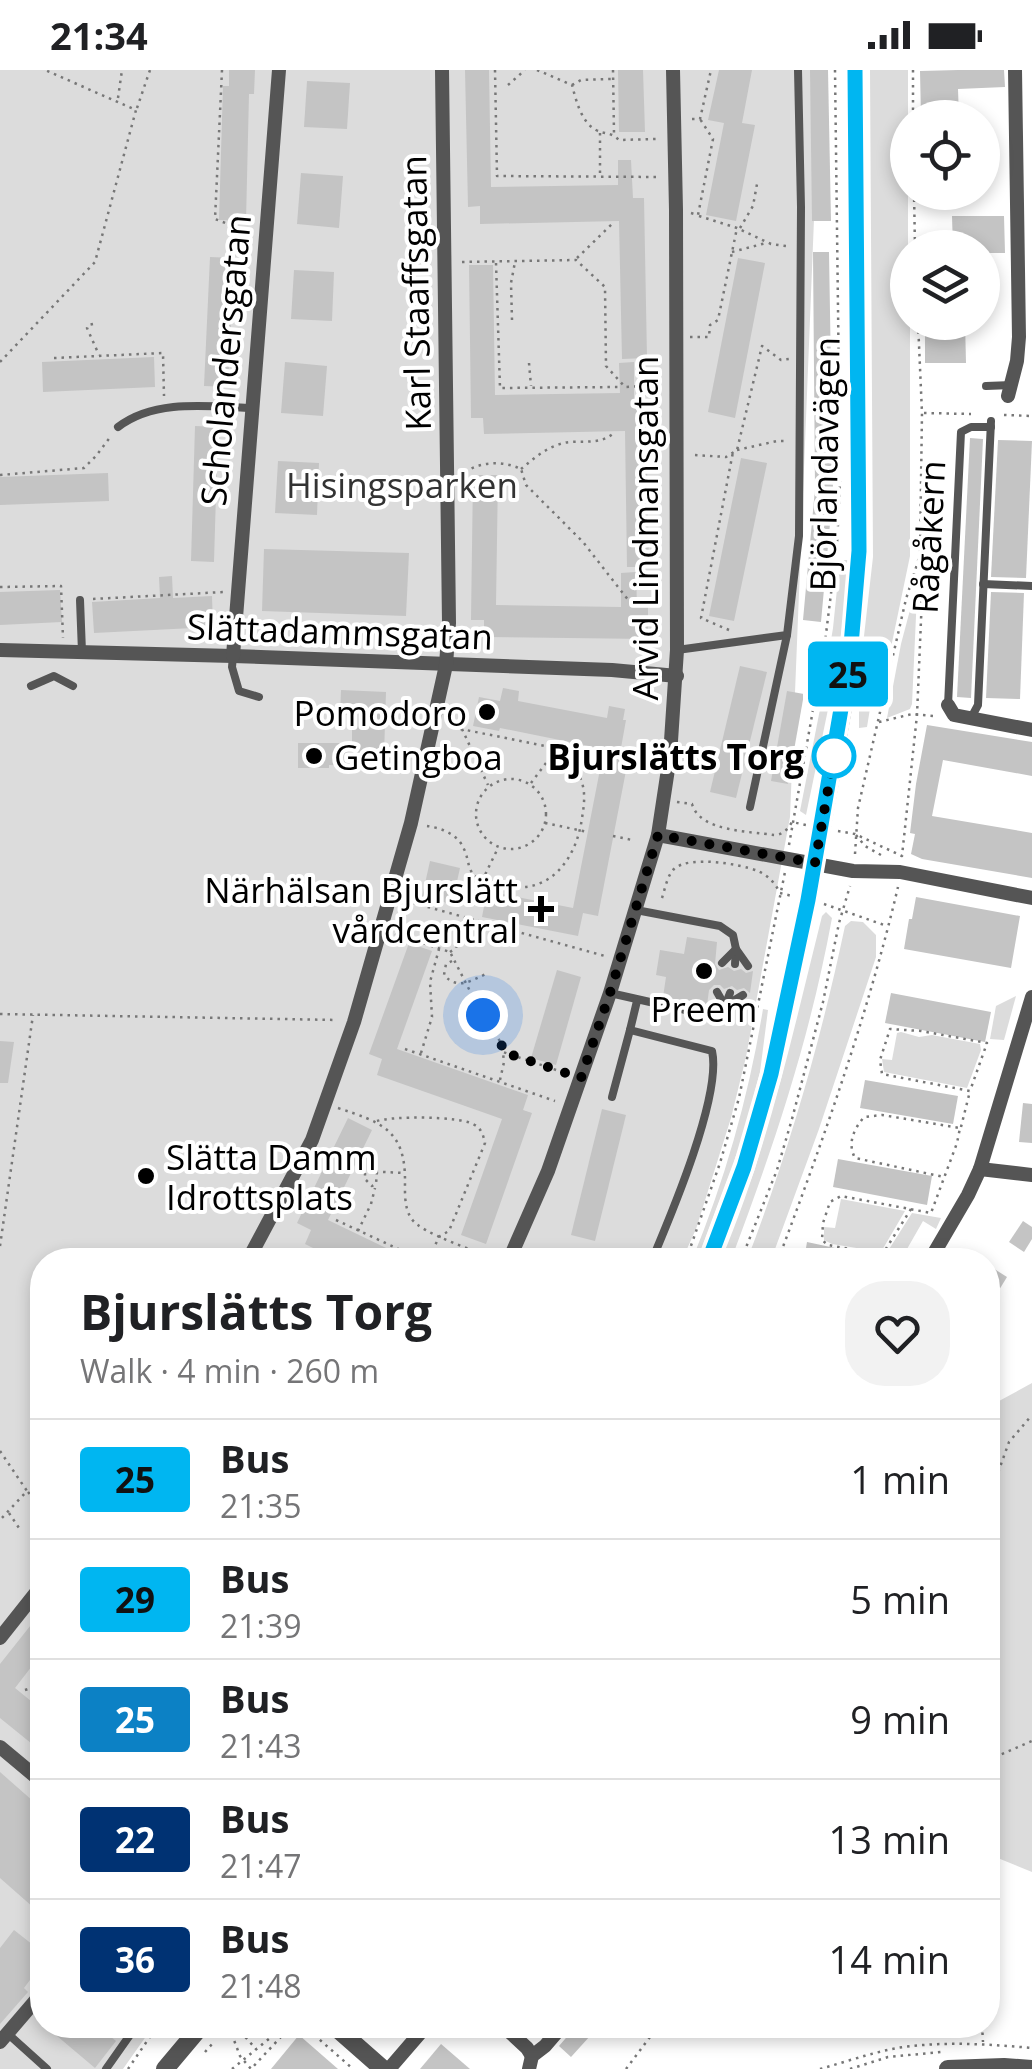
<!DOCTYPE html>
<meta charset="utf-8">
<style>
body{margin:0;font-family:"Open Sans",sans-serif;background:#f2f2f2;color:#202124;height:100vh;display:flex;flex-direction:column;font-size:38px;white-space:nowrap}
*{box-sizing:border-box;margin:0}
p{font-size:32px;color:#757577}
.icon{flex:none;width:55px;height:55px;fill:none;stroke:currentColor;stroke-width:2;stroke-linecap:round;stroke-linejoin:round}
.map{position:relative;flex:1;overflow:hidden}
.panel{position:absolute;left:30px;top:1178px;width:970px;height:790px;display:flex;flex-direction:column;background:#fff;border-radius:40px;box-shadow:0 5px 15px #0003}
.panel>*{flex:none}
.badge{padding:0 20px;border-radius:8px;font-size:35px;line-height:65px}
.tools{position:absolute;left:890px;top:30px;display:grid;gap:20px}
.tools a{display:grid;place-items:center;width:110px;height:110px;border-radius:50%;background:#fff;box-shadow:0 5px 15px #0003;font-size:50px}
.you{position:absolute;width:50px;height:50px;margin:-25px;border:8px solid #fff;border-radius:50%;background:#1a73e8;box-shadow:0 0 0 15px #1a73e833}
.map>.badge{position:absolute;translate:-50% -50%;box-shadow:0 0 0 5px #fff}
.round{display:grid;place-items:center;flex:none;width:105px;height:105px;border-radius:40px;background:#f2f2f2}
.headline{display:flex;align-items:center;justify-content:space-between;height:170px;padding:0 50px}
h1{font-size:48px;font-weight:700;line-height:75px}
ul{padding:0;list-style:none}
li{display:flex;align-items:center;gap:30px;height:120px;padding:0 50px;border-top:2px solid #e0e0e0}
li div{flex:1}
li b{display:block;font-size:38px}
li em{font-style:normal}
li .badge{min-width:110px;font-weight:700;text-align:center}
.status{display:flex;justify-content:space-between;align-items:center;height:70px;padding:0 50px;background:#fff;direction:ltr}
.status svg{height:28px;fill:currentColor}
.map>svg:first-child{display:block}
</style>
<div class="status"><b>21:34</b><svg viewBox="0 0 49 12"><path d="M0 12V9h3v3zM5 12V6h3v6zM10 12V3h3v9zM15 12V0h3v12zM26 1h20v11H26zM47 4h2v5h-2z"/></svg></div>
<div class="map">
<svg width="1032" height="1999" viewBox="0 0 1032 1999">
<rect width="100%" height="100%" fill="#fff"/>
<g fill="#dcdcdc">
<path d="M0 0H820L790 747 746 987 731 1048 696 1159 682 1190H42V1955H154L123 1999H0Z"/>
<path d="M870 0H908V252L910 253V486L883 616 873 620 867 657 859 658V610L873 487Z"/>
<path d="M840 490H848C846 534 840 578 832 621L823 619 833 558Z"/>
<path d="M915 521H917V524L912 634 910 639 887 648 901 574Z"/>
<path d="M823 624 831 625 806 745 800 741Z"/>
<path d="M826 842 832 848C810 968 774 1076 731 1190H721C768 1079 793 962 822 846Z"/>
<path d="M851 851 863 852 876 865V887L819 1059 771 1190H747C789 1081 821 970 845 856Z"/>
<path d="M1016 926 1004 970 990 969 996 936Z"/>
<path d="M763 939 768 940 760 1002 743 1067 697 1190H692C725 1110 749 1025 763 939Z"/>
<path d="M901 962 919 967 932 965 980 974 981 980 967 1018 884 1002 882 989 892 990 897 963Z"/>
<path d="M841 1129 905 1141 881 1182 832 1174 824 1170V1157L835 1158Z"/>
<path d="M912 1143 941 1148 936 1159 923 1151 907 1179 919 1187 917 1190 886 1184Z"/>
<path d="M1032 1313V1802L988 1784V1337Z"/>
</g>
<g fill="#c4c4c4">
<path d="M229 0H255L254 24H249L246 151 219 150 223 16H229Z"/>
<path d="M465 0H489L491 117 618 115V90H631L633 128H644L647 288 622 289 619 151 480 154V136L468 137Z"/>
<path d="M618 0H643L645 62H619Z"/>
<path d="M719 0H752L742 53 755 55 736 151 706 145 724 53 708 50Z"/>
<path d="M810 0H828L831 151H812Z"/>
<path d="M958 0H1004L1005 17 958 19 959 48H921L920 1Z"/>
<path d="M307 11 350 13 347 59 304 57Z"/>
<path d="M301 103 343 106 339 158 297 154Z"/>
<path d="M952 146H1004L1005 183H982V178H953Z"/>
<path d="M813 182H829L833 421 821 552 803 550 815 419Z"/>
<path d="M210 187 234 188 228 317 204 316Z"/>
<path d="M738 188 765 193 735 348 708 342Z"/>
<path d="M469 195H493L495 325 620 323 619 293 634 292V338H646L649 497H627L625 361 484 364 483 348H471Z"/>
<path d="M294 200 334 202 332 251 291 249Z"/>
<path d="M925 252H965L966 293H925Z"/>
<path d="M154 287 155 317 43 322 42 292Z"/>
<path d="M285 292 327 296 323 346 281 343Z"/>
<path d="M195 356 218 357 214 492 191 491Z"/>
<path d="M970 368 983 369 971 628 957 627Z"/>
<path d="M998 370 1032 371 1026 508 991 507Z"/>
<path d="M741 388 767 393 734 551 709 546Z"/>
<path d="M278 391 319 393 317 445 275 443Z"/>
<path d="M108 403 109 431 0 435V407Z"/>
<path d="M473 405H498L496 535 621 537V503L636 502 637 537H648V569L484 567V550H471Z"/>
<path d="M264 479 409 483 406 546 262 541Z"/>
<path d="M172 506 173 528 212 526 213 557 94 563 92 532 160 528 159 507Z"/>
<path d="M60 520 62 552 0 555V522Z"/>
<path d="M991 522 1024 523 1020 629 986 628Z"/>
<path d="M740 596 767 602 736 728 710 722Z"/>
<path d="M503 618 519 621 518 631 607 648 609 636 625 639 623 650H626L621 678 630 680 598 846 583 843 578 866 482 847 487 821 573 838 604 679 500 658 499 661 473 656 479 627 500 631Z"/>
<path d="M341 620 386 622 384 685H377L376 697 329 695V698H298V673H352V645H340Z"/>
<path d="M787 621 804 624 788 714 771 711Z"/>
<path d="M927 655 1032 672V706L943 690 932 746 1032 763V808L922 789 911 784 915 764 910 763 916 714Z"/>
<path d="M430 791 460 798 452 834 422 827Z"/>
<path d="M916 827 1020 846 1011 898 904 879 909 849H912Z"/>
<path d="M687 867 717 872 715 894 719 900 728 897 734 901 741 899 746 903 753 901 750 923 744 918 737 920 732 916 724 919 720 915H714L709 920 707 935 663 927 666 907 656 905 660 880 684 884Z"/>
<path d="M409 873 432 881 397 979 528 1025 523 1040 532 1043 486 1174 461 1165 502 1049 377 1005 382 989 369 984Z"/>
<path d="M557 900 581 907 556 995 531 988Z"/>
<path d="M891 923 991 942 985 972 885 953Z"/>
<path d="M0 971 14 972 8 1013H0Z"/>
<path d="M865 1010 958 1026 953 1054 860 1038Z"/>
<path d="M1023 1033 1032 1034V1073L1019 1072Z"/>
<path d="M602 1039 626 1045 595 1171 571 1165Z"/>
<path d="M348 1048 372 1060 328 1150 411 1190H337L305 1174 311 1160 297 1153Z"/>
<path d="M838 1089 932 1106 927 1135 833 1117Z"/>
<path d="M1023 1151 1032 1157V1169L1024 1182 1009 1172Z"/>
<path d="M807 1172 863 1184V1190H804Z"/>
<path d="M988 1195 1007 1207 988 1238Z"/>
<path d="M42 1541V1583L15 1618 42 1640V1682L0 1648V1594Z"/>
<path d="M0 1702 42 1739V1845L0 1808Z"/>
<path d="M14 1860 42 1882V1894L24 1918 28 1922 0 1954V1878Z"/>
<path d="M44 1955H96L116 1971 95 1998Z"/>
<path d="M573 1955H600L571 1987 559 1976 571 1962Z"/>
<path d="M299 1965 338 1999H271Z"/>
<path d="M441 1974 470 1999H420Z"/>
</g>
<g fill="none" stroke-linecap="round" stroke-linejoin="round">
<g stroke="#777" stroke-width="2.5" stroke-dasharray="2.5 5" stroke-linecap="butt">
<path d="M222 0 215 149 249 162"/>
<path d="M495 0 497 106 659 107"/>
<path d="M537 0 572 15C576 30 581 52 596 60 605 65 610 61 619 70L656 69"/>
<path d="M613 0 614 63"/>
<path d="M835 0 839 318"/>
<path d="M913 0V48"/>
<path d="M508 15 525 0"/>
<path d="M572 15 581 10 612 9"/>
<path d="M118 28 122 0"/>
<path d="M137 38 150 0"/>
<path d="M692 49H700L711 0"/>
<path d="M600 63V105"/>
<path d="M914 122 915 178"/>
<path d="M691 143 698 145 713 69 700 49"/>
<path d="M699 146 737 158 771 174 786 176"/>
<path d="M740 158 753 136 757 114"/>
<path d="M732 182 766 173"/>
<path d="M577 188 612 154"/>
<path d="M462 192 576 190 605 217 606 296 625 317 661 315"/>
<path d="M496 193 500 318 621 317"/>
<path d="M512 250 511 213 515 192"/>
<path d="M93 254 88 255 87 258 99 285"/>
<path d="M690 267H709L710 255 718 250 737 158"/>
<path d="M54 288 163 283 164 326"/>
<path d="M0 292 95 192 136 40 45 0"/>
<path d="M529 293 531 316"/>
<path d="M924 343 971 344"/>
<path d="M1004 345 1032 346"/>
<path d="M737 380 777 371H788"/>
<path d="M695 385 726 387 737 380 762 276 781 290 789 289"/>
<path d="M521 399C532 390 543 380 557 375 577 367 596 378 614 363"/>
<path d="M465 402C482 391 504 391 521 399L526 415 583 472 629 531H659"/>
<path d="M0 405 84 398 96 386 111 366"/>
<path d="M0 517 61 516 63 568"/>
<path d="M93 529 224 522"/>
<path d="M729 560 701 548 733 382"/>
<path d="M879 652 912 644 934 646"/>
<path d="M462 659 488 715"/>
<circle cx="511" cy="744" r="35"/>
<path d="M531 713 555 681"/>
<path d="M677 732 692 734C700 762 749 761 774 765 783 765 788 759 792 752L806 755"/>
<path d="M545 753 588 762"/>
<path d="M427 756C441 758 458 764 464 779 470 791 466 803 482 811 490 815 505 816 513 817 554 821 577 785 582 748 584 736 586 722 581 710 576 695 563 685 550 677L451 657"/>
<path d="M838 761 855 764 902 786 917 645 923 503 920 483 922 343 918 252"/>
<path d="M856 765 865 776 881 785"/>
<path d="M613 766 632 770"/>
<path d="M789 775 825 572 837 475 840 411"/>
<path d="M855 784 858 738 906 529 920 485"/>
<path d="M482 811 498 778"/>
<path d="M662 828C665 819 667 806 674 799 689 785 740 794 758 801 769 806 775 813 780 823L792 826"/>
<path d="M406 831 605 886"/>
<path d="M824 834 887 856"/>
<path d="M395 864 450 882 473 927 501 973 503 982 565 1003"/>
<path d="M450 882 456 878 463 849"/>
<path d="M452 891 446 894 444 905C458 921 472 910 488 903"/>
<path d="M0 944 337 950"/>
<path d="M405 979 555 1031"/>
<path d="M421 983 432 947 430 912 439 879"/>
<path d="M500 1010 504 992 503 983"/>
<path d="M338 1038C380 1052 405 1059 405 1110 405 1122 404 1137 411 1148 421 1164 475 1180 494 1189"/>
<path d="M377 1051C393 1046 458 1046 473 1054 481 1058 483 1064 485 1073L449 1161 440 1166 427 1190"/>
<path d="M961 1057 970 1021 882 1004 880 990 890 959 921 961 987 973 970 1021"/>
<path d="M377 1102 376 1114 372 1116 365 1109V1101L403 1103"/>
<path d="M911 1139 882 1185 828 1175 822 1170 823 1153 830 1132 841 1126 931 1143 957 1073 960 1058 882 1045 864 1047C854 1059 847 1073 855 1088L944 1107"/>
<path d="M336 1150 422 1190"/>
<path d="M358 1161 371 1134 375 1118"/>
<path d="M0 1176 33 945"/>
<path d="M686 1190 720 1093 739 1028 785 802"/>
<path d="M741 1190 777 1100 792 1049 823 932 839 853 850 816"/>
<path d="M778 1190C824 1068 868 944 898 817"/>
<path d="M0 1381 27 1421 0 1450"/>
<path d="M28 1422 42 1438"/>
<path d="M988 1422 995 1411 1009 1372 1032 1345"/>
<path d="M9 1443 19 1458"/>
<path d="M25 1620 31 1618 42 1609"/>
<path d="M988 1690 1032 1671"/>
<path d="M227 1955 240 1961 256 1979"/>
<path d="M303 1955 353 1999"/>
<path d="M982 1955 983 1972"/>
<path d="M229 1957 240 1986 251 1999 292 1955"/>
<path d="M205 1982 213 1973"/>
<path d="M128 1999 158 1955"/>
<path d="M232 1999 286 1955"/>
<path d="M626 1999 659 1955"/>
<path d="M820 1999C845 1992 871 1983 897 1978 942 1971 987 1974 1032 1978"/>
<path d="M850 1999 888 1987 941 1982"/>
</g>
<g stroke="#555" stroke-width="8">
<path d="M986 316 1012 315"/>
<path d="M118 357C154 329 207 336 251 338"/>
<path d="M983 514 1032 516"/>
<path d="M80 530 82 582"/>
<path d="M677 580 787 565 799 466 801 137 798 0"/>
<path d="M233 586 232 597 239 621 259 627"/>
<path d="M31 616 54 606 73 616"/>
<path d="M948 635 961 362 971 357H991"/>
<path d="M971 648 978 635 991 351"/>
<path d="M750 737 787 565"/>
<path d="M636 840 720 856 733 865 736 879 735 894"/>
<path d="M722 893 736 879 748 896"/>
<path d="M717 922 725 936 743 925"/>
<path d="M610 923 690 941 711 943 725 936 730 923"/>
<path d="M637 931 630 960 712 981C722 1025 671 1145 652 1190"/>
<path d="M612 1027 630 960"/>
<path d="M7 1963 47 1999"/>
<path d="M106 1999 137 1955"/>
</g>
<g stroke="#555" stroke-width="14">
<path d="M1008 326 1017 291 1019 267 1015 0"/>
<path d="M0 580 233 586 612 600 677 606"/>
<path d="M233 586 279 0"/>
<path d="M948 635 954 645 1032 660"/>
<path d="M658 765 853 801 900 802 1032 828"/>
<path d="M980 1099 1032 1105"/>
<path d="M248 1190 312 1070 354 952 411 753 446 595 449 553 442 0"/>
<path d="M509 1190 548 1101 610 923 658 765 670 686 677 580 676 140 673 0"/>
<path d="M930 1190 968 1125 980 1099 1032 927"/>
<path d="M0 1568 42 1515"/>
<path d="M0 1677 42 1712"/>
<path d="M502 1955 527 1978 532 1986"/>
<path d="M0 1972 42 1923"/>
<path d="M389 1999 427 1955"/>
<path d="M529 1999 532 1986 545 1976 563 1955"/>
</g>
<g stroke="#555" stroke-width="18">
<path d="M709 1190 744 1097 771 1004 809 830 847 615 859 481 855 0"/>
<path d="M333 1955 383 1999"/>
<path d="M165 1999 197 1961 207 1955"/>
<path d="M948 1999 1004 1997 1032 1999"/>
</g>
</g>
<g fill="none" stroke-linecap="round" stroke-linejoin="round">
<defs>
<path id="line" d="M709 1190 744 1097 771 1004 808 830 850 587 859 481 855 0"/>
</defs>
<use href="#line" stroke="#fff" stroke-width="22"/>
<use href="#line" stroke="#00b6f1" stroke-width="15"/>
<path stroke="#000" stroke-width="10" stroke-dasharray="0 18" d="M483 945 501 972 503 982 581 1008 610 923 658 765 815 793 834 686"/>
</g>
<g fill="#000" stroke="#fff" stroke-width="4">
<circle cx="487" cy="642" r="10"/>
<circle cx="314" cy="686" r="10"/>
<path d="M536 824h10v10h10v10h-10v10h-10v-10h-10v-10h10z"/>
<circle cx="704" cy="901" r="10"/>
<circle cx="146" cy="1106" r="10"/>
</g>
<circle fill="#fff" stroke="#00b6f1" stroke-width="5" cx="834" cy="686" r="20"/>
<g text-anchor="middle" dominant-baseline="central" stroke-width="8" stroke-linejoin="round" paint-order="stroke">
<g font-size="35" fill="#000" stroke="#fff">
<text transform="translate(415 223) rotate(-91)">Karl Staaffsgatan</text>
<text transform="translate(225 290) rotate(-85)">Scholandersgatan</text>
<text transform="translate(824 394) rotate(-89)">Björlandavägen</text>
<text transform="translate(644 458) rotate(-90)">Arvid Lindmansgatan</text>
<text transform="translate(928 467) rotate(-87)">Rågåkern</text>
<text transform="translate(340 561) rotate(2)">Slättadammsgatan</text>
</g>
<g font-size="35" fill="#333" stroke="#fff">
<text x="402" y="414">Hisingsparken</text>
</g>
<g font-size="35" fill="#000" stroke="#fff" text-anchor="end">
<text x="467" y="642">Pomodoro</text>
<text x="334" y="686" text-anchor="start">Getingboa</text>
<text x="518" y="819">Närhälsan Bjurslätt<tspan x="518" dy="40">vårdcentral</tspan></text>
<text x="704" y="938" text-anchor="middle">Preem</text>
<text x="166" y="1086" text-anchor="start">Slätta Damm<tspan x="166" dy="40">Idrottsplats</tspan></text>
</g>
<g font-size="35" font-weight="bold" fill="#000" stroke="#fff" text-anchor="end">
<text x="804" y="686">Bjurslätts Torg</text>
</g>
</g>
</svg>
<div class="tools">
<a><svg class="icon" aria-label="locate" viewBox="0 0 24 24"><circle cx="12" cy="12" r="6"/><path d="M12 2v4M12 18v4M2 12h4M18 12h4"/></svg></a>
<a><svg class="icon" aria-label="layers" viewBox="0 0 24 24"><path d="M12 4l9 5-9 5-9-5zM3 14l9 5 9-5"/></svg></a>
</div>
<div class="you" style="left:483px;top:945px"></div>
<b class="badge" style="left:848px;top:604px;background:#00b6f1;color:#111">25</b>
<section class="panel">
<div class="headline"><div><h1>Bjurslätts Torg</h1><p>Walk · 4 min · 260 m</p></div><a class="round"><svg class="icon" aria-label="heart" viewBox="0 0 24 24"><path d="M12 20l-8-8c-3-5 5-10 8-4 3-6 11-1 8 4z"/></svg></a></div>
<ul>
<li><span class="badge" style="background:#00b6f1;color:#111">25</span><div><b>Bus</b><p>21:35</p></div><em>1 min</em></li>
<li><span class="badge" style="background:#00b6f1;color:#111">29</span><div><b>Bus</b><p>21:39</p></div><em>5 min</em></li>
<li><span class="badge" style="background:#0c81c5;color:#fff">25</span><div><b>Bus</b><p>21:43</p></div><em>9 min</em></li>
<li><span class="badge" style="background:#003273;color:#fff">22</span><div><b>Bus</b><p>21:47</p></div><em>13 min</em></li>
<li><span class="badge" style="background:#003273;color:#fff">36</span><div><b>Bus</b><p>21:48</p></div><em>14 min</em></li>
</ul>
</section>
</div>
